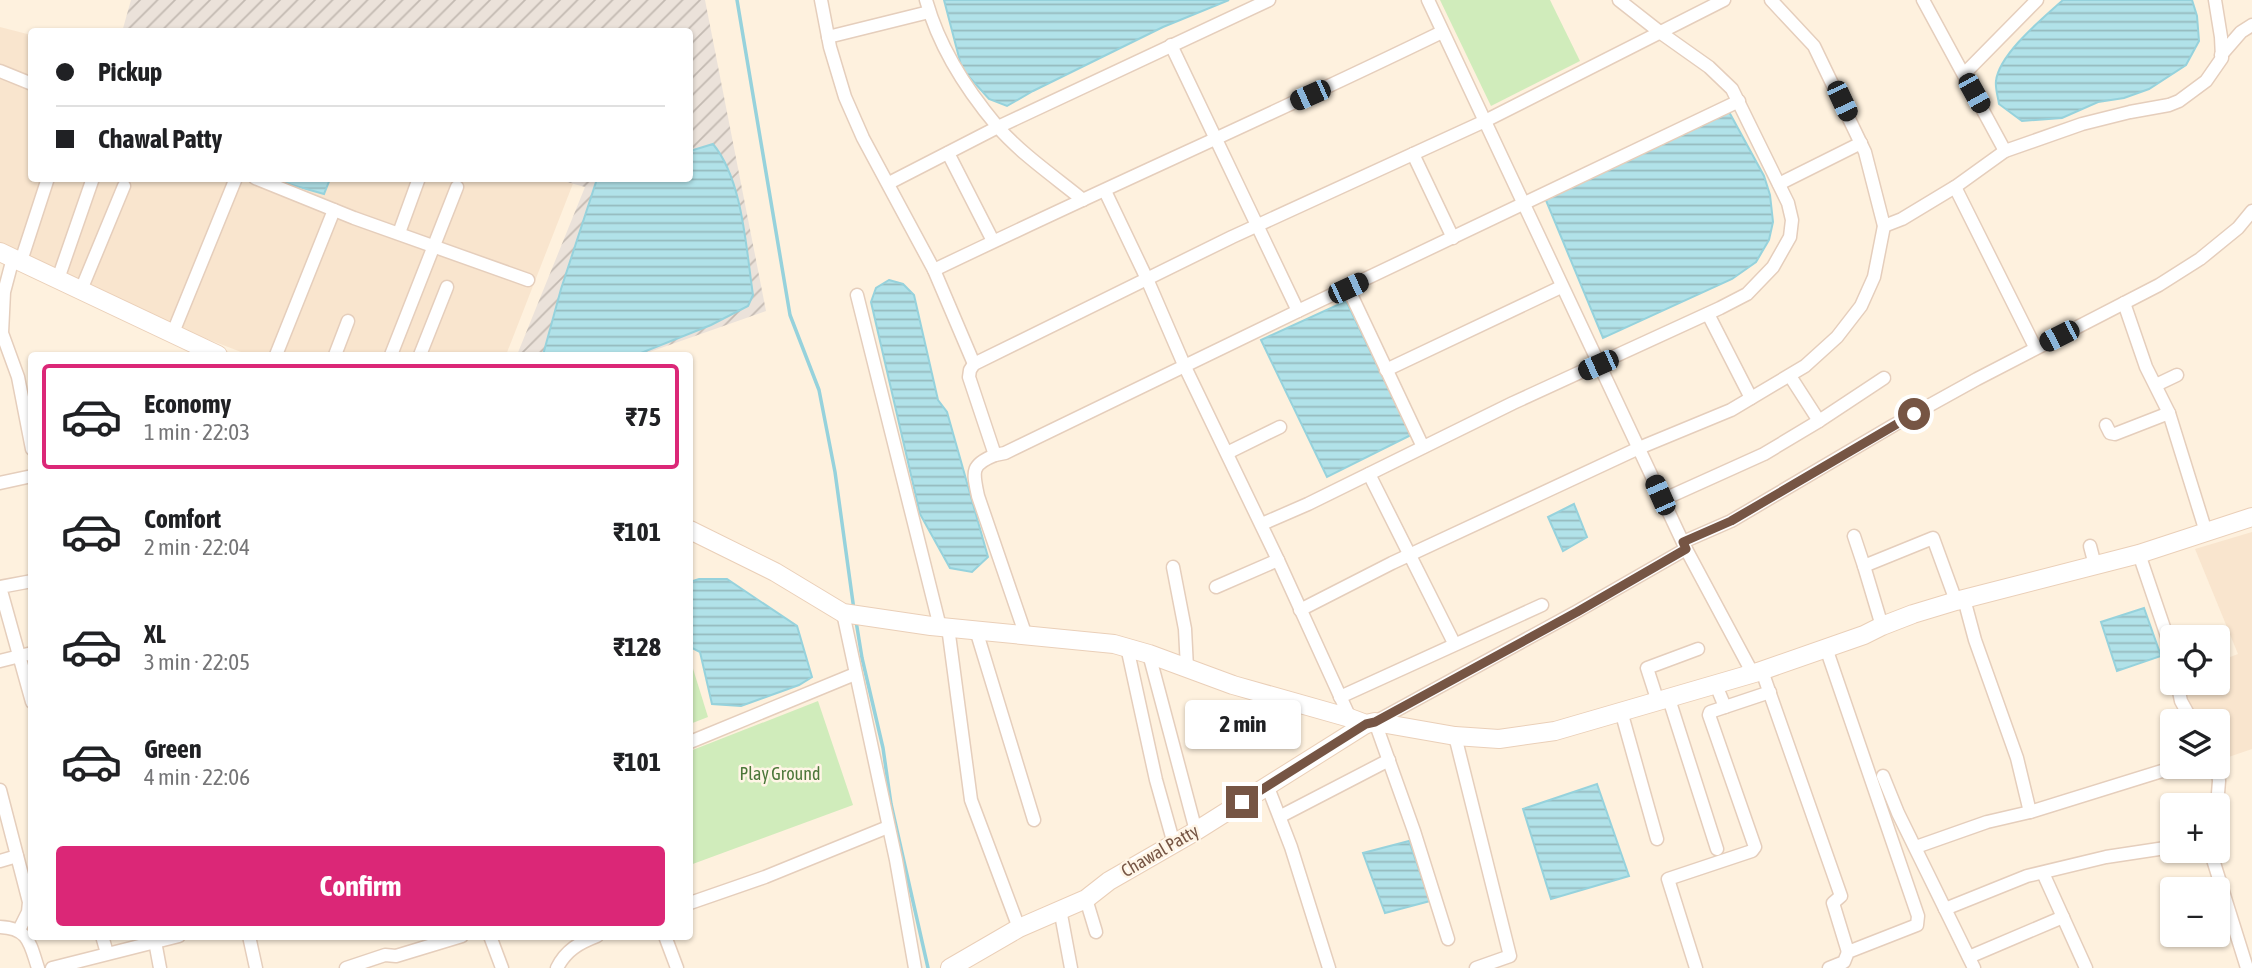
<!DOCTYPE html>
<html lang="en">
<head>
<meta charset="utf-8">
<style>
  body { margin:0; font-family:"Asap Condensed",sans-serif; background:#f2f2f2; color:#202124; height:100vh; display:flex; flex-direction:column; font-size:26px; white-space:nowrap }
  * { box-sizing:border-box; margin:0 }
  p { font-size:23px; color:#757577 }
  .icon { flex:none; width:38px; height:38px; fill:none; stroke:currentColor; stroke-width:2; stroke-linecap:round; stroke-linejoin:round }
  .map { position:relative; flex:1; overflow:hidden }
  .drawer { position:absolute; left:28px; top:352px; width:665px; height:588px; display:flex; flex-direction:column; background:#fff; border-radius:7px; box-shadow:0 2px 5px #0004 }
  .drawer>* { flex:none }
  .top-card { position:absolute; left:28px; top:28px; width:665px; height:154px; border-radius:7px; box-shadow:0 2px 5px #0004; display:grid; align-content:center; height:154px; padding:0 28px; background:#fff }
  .buttons { position:absolute; left:2160px; top:625px; display:grid; gap:14px }
  .buttons a { display:grid; place-items:center; width:70px; height:70px; border-radius:7px; background:#fff; box-shadow:0 2px 5px #0004; font-size:35px }
  .end { position:absolute; width:32px; height:32px; margin:-16px; border:9px solid #765544; background:#fff; box-shadow:0 0 0 4px #fff }
  .from { border-radius:50% }
  .bubble { position:absolute; height:49px; border-radius:7px; background:#fff; box-shadow:0 2px 5px #0004; font-size:23px; font-weight:700; line-height:49px; text-align:center }
  .car { position:absolute; width:21px; height:42px; margin:-21px -10px; border-radius:9px; box-shadow:0 0 5px 2px #0007; background:linear-gradient(#222 24%,#8ab4d8 0 40%,#222 0 76%,#8ab4d8 0 86%,#222 0) }
  .top-card b { display:flex; align-items:center; gap:24px; height:66px; font-size:26px }
  .top-card b+b { border-top:2px solid #e0e0e0 }
  .top-card i { width:18px; height:18px; background:#202124 }
  ul { padding:12px 0 0; list-style:none }
  li { display:flex; align-items:center; gap:21px; height:105px; margin:0 14px 10px; padding:0 14px; border:4px solid transparent; border-radius:7px }
  li div { flex:1 }
  li b { display:block; font-size:26px }
  li em { font-style:normal; font-weight:700 }
  li.on { border-color:#db2777 }
  li>.icon { width:63px; height:63px; stroke-width:1.5 }
  .primary-button { display:flex; gap:14px; margin-top:auto; padding:14px 28px }
  .primary-button a { flex:1; height:80px; border-radius:7px; background:#db2777; color:#fff; font-size:28px; font-weight:700; line-height:80px; text-align:center }
  .map>svg:first-child { display:block }
</style>
</head>
<body>
<div class="map">
<svg width="2252" height="968" viewBox="0 0 2252 968">
  <defs>
    <pattern id="industrial-furrows" width="10" height="10" patternUnits="userSpaceOnUse" patternTransform="scale(1.75)"><rect width="10" height="10" fill="#ebe2da"/><path d="M-1 1l2-2M0 10L10 0M9 11l2-2" fill="none" stroke="#c3bab2"/></pattern>
    <pattern id="water-rules" width="6" height="5" patternUnits="userSpaceOnUse" patternTransform="scale(1.75)"><rect width="6" height="5" fill="#b1e2e9"/><path d="M0 2.5h6" fill="none" stroke="#95babe"/></pattern>
  </defs>
  <rect width="100%" height="100%" fill="#fef1de"/>
  <g fill="#f9e5ce">
    <polygon points="0,27 31,35 32,178 565,178 574,181 506,355 249,355 181,329 141,308 0,247"/>
    <polygon points="2252,532 2252,749 2217,761 2217,721 2196,721 2183,683 2217,682 2217,662 2238,654 2195,549"/>
  </g>
  <polygon fill="url(#industrial-furrows)" points="131,0 705,0 766,311 641,355 517,355 585,187 556,179 690,178 690,32 122,32"/>
  <g fill="#d0ecbb">
    <polygon points="1440,0 1550,0 1580,61 1491,106"/>
    <polygon points="690,659 708,717 690,724"/>
    <polygon points="818,701 853,805 690,865 690,751"/>
  </g>
  <g fill="url(#water-rules)" stroke="#96d2dc" stroke-width="2">
    <polygon points="944,0 1229,0 1163,27 1033,91 1007,106 989,99 962,69"/>
    <path d="M 2063,0 L 2192,0 L 2197,16 L 2199,41 L 2186,65 L 2149,89 L 2124,98 L 2098,102 L 2062,118 L 2022,121 L 1999,104 C 1998,97 1995,88 1996,81 C 1999,54 2043,18 2063,0 Z"/>
    <polygon points="1728,110 1764,176 1770,195 1773,222 1769,240 1756,262 1732,279 1603,338 1545,198"/>
    <path d="M 713,144 C 743,180 746,249 753,295 L 748,306 L 711,325 L 636,355 L 543,355 L 561,289 L 597,179 L 690,178 L 690,151 Z"/>
    <polygon points="271,179 330,179 324,194"/>
    <polygon points="889,280 903,284 914,295 938,400 947,412 988,557 972,572 950,568 920,514 871,302 876,288"/>
    <polygon points="1346,301 1411,435 1327,477 1261,340"/>
    <polygon points="1574,504 1587,537 1563,551 1548,517"/>
    <polygon points="699,579 727,579 797,626 812,677 799,685 741,706 712,704 700,652 690,647 690,582"/>
    <polygon points="2144,608 2161,656 2117,671 2101,622"/>
    <polygon points="1597,784 1629,876 1551,899 1523,809"/>
    <polygon points="1409,841 1430,901 1385,913 1363,853"/>
  </g>
  <g fill="none" stroke-linecap="round" stroke-linejoin="round">
    <g stroke="#96d2dc" stroke-width="3.5">
      <polyline points="737,0 790,315 819,390 835,472 854,610"/>
      <polyline points="856,621 862,658 883,748 891,804 928,968"/>
    </g>
    <defs>
      <g id="street">
        <polyline points="821,0 830,47 845,97 863,138 934,270 974,364"/>
        <path d="M 926,0 C 939,47 965,88 997,126 C 1020,153 1055,177 1083,200"/>
        <polyline points="1428,0 1686,549 1753,674"/>
        <polyline points="1724,0 1485,121 1232,237 974,364 970,370 969,377 995,455 1005,453 1298,311 1739,101"/>
        <polyline points="1923,0 2005,151"/>
        <polyline points="828,37 929,12"/>
        <polyline points="1171,45 1298,311"/>
        <polyline points="2221,55 2241,32 2252,25"/>
        <polyline points="0,71 32,84"/>
        <polyline points="1964,74 2037,0"/>
        <polyline points="948,153 993,241"/>
        <polyline points="1413,154 1453,238"/>
        <polyline points="255,178 354,218 528,280"/>
        <polyline points="889,183 998,127 1269,0"/>
        <polyline points="1779,184 1861,143"/>
        <polyline points="1955,187 2035,347"/>
        <polyline points="1105,191 1147,279 1185,367 1278,560 1350,718"/>
        <polyline points="1884,226 1902,219 1955,187 2005,151 2082,124 2130,112 2169,105 2179,101 2206,81 2222,58 2221,37 2215,0"/>
        <polyline points="399,233 419,178"/>
        <polyline points="13,258 4,292 2,333 18,377 32,449"/>
        <polyline points="21,261 48,178"/>
        <path d="M 934,270 C 1102,189 1274,114 1442,32"/>
        <polyline points="58,279 93,178"/>
        <polyline points="1348,288 1423,447"/>
        <polyline points="81,290 124,186"/>
        <polyline points="857,295 940,627"/>
        <polyline points="2124,303 2146,367 2169,413 2206,532"/>
        <polyline points="1708,314 1751,398"/>
        <polyline points="172,335 236,178"/>
        <polyline points="276,355 334,210"/>
        <polyline points="335,355 348,321"/>
        <polyline points="391,355 457,187"/>
        <polyline points="420,355 447,287"/>
        <polyline points="1386,370 1561,287"/>
        <polyline points="1790,376 1819,421 1884,378"/>
        <polyline points="2156,385 2177,375"/>
        <polyline points="2106,425 2110,433 2115,434 2169,413"/>
        <polyline points="1227,453 1280,427"/>
        <path d="M 995,455 C 970,465 973,472 978,496 L 1026,636"/>
        <polyline points="1369,474 1454,643"/>
        <polyline points="0,483 32,476"/>
        <polyline points="1662,500 1764,454 1819,421"/>
        <polyline points="1262,524 1308,504 1513,403 1720,308 1747,294 1773,267 1790,237 1792,220 1788,203 1732,89 1709,67 1661,33 1619,0"/>
        <polyline points="1854,536 1864,566 1933,538 1956,601"/>
        <polyline points="1683,542 1731,521 1894,425 1977,379 2159,285 2200,259 2238,228 2252,211"/>
        <polyline points="2090,546 2095,565"/>
        <polyline points="2139,554 2172,651"/>
        <polyline points="1864,566 1882,626"/>
        <polyline points="1173,567 1185,629 1187,668"/>
        <polyline points="32,581 0,587 32,702"/>
        <polyline points="1216,587 1278,560"/>
        <polyline points="1964,599 1975,640 2017,758 2030,812"/>
        <polyline points="1300,610 1392,563 1639,448 1731,410 1805,366 1837,337 1861,306 1874,277 1884,226 1865,152 1814,46 1771,0"/>
        <polyline points="843,613 896,860 915,968"/>
        <polyline points="948,627 971,800 1019,928"/>
        <polyline points="976,630 1034,820"/>
        <polyline points="1127,647 1156,780 1174,844"/>
        <polyline points="1826,648 1918,916 1917,925 1848,952 1844,962 1829,968"/>
        <polyline points="1149,654 1196,831"/>
        <polyline points="0,661 32,653"/>
        <polyline points="1762,671 1841,896 1833,903 1848,952"/>
        <polyline points="2177,682 2181,701 2192,721"/>
        <polyline points="1340,697 1542,605"/>
        <polyline points="1669,699 1717,849"/>
        <polyline points="1658,702 1647,668 1698,649"/>
        <polyline points="1725,707 1770,692"/>
        <polyline points="1621,711 1657,839"/>
        <polyline points="1455,736 1510,956 1476,968"/>
        <polyline points="690,742 855,674"/>
        <polyline points="2217,759 2219,781 2217,806"/>
        <polyline points="1883,776 1898,813 1974,968"/>
        <polyline points="1267,785 1291,847 1329,968"/>
        <polyline points="0,790 29,902 28,912 19,930"/>
        <polyline points="1281,816 1389,760"/>
        <polyline points="1916,847 1987,822 2030,812 2178,766"/>
        <polyline points="2210,850 2247,968"/>
        <polyline points="0,861 17,856"/>
        <polyline points="2043,873 2086,968"/>
        <polyline points="1086,899 1096,932"/>
        <polyline points="690,903 765,877 888,827"/>
        <polyline points="1060,909 1071,968"/>
        <polyline points="1945,909 2027,876 2106,857 2172,847"/>
        <path d="M 0,927 C 29,928 30,944 38,968"/>
        <polyline points="102,936 107,953"/>
        <polyline points="154,936 160,968"/>
        <polyline points="249,936 256,968"/>
        <polyline points="490,936 502,968"/>
        <polyline points="665,936 677,968"/>
        <polyline points="1448,939 1414,831 1375,722 1576,612 1686,549"/>
        <polyline points="1969,957 2063,917"/>
        <polyline points="52,968 179,936"/>
        <polyline points="346,968 385,955 396,956 462,936"/>
        <path d="M 557,968 C 566,950 579,943 597,936"/>
        <polyline points="1696,968 1668,879 1752,851 1755,847 1709,715 1710,712 1725,707 1716,685"/>
      </g>
      <g id="secondary">
        <polyline points="0,252 218,355"/>
        <polyline points="690,530 775,572 843,613 931,626 1114,644 1149,654 1233,685 1350,718 1366,724 1375,722 1455,736 1499,739 1555,731 1758,672 1864,635 1882,626 1913,614 1956,601 2139,554 2252,517"/>
        <polyline points="950,968 1019,928 1086,899 1109,881 1196,831 1366,724"/>
      </g>
    </defs>
    <use href="#street" stroke="#e5cebc" stroke-width="15"/>
    <use href="#secondary" stroke="#eacfb8" stroke-width="20"/>
    <use href="#street" stroke="#fff" stroke-width="12"/>
    <use href="#secondary" stroke="#fff" stroke-width="18"/>
  </g>
  <g fill="none" stroke-linecap="round" stroke-linejoin="round">
    <polyline stroke="#765544" stroke-width="9" points="1242,802 1366,724 1375,722 1577,612 1686,549 1683,542 1731,521 1914,414"/>
  </g>
  <g text-anchor="middle" stroke-width="5" stroke-linejoin="round" paint-order="stroke">
    <g font-size="18" fill="#4c7739" stroke="#fff5e6">
      <text x="780" y="780">Play Ground</text>
    </g>
    <g font-size="18" fill="#765544" stroke="#fff5e6">
      <text transform="translate(1160 851) rotate(-30)" y="6">Chawal Patty</text>
    </g>
  </g>
</svg>
<div class="buttons">
<a><svg class="icon" aria-label="locate" viewBox="0 0 24 24"><circle cx="12" cy="12" r="6"/><path d="M12 2v4M12 18v4M2 12h4M18 12h4"/></svg></a>
<a><svg class="icon" aria-label="layers" viewBox="0 0 24 24"><path d="M12 4l9 5-9 5-9-5zM3 14l9 5 9-5"/></svg></a>
<a>+</a>
<a>−</a>
</div>
<i class="end from" style="left:1914px;top:414px"></i>
<i class="end" style="left:1242px;top:802px"></i>
<div class="bubble" style="left:1185px;top:700px;width:116px">2 min</div>
<i class="car" style="left:1974px;top:93px;rotate:151deg"></i>
<i class="car" style="left:1310px;top:95px;rotate:246deg"></i>
<i class="car" style="left:1842px;top:101px;rotate:155deg"></i>
<i class="car" style="left:1348px;top:288px;rotate:65deg"></i>
<i class="car" style="left:2059px;top:336px;rotate:243deg"></i>
<i class="car" style="left:1598px;top:365px;rotate:246deg"></i>
<i class="car" style="left:1660px;top:495px;rotate:336deg"></i>
<div class="top-card">
<b><i class="from"></i>Pickup</b>
<b><i></i>Chawal Patty</b>
</div>
<section class="drawer">
<ul>
<li class="on"><svg class="icon" aria-label="car" viewBox="0 0 24 24"><path d="M5 17H2v-5l4-1 3-4h7l3 4 3 1v5h-3M9 17h6M6 11h13"/><circle cx="7" cy="17" r="2"/><circle cx="17" cy="17" r="2"/></svg><div><b>Economy</b><p>1 min · 22:03</p></div><em>₹75</em></li>
<li><svg class="icon" aria-label="car" viewBox="0 0 24 24"><path d="M5 17H2v-5l4-1 3-4h7l3 4 3 1v5h-3M9 17h6M6 11h13"/><circle cx="7" cy="17" r="2"/><circle cx="17" cy="17" r="2"/></svg><div><b>Comfort</b><p>2 min · 22:04</p></div><em>₹101</em></li>
<li><svg class="icon" aria-label="car" viewBox="0 0 24 24"><path d="M5 17H2v-5l4-1 3-4h7l3 4 3 1v5h-3M9 17h6M6 11h13"/><circle cx="7" cy="17" r="2"/><circle cx="17" cy="17" r="2"/></svg><div><b>XL</b><p>3 min · 22:05</p></div><em>₹128</em></li>
<li><svg class="icon" aria-label="car" viewBox="0 0 24 24"><path d="M5 17H2v-5l4-1 3-4h7l3 4 3 1v5h-3M9 17h6M6 11h13"/><circle cx="7" cy="17" r="2"/><circle cx="17" cy="17" r="2"/></svg><div><b>Green</b><p>4 min · 22:06</p></div><em>₹101</em></li>
</ul>
<div class="primary-button"><a>Confirm</a></div>
</section>
</div>
</body>
</html>
